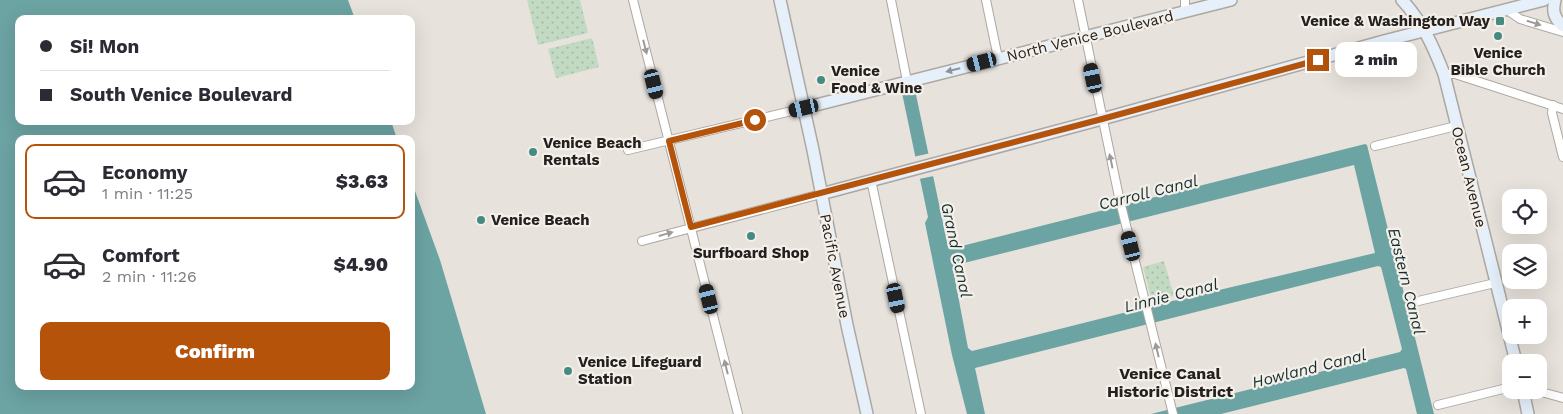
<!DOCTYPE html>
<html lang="en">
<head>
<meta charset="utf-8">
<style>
  body { margin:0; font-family:"Work Sans",sans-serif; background:#f7f7f7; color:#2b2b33; height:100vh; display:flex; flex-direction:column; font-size:19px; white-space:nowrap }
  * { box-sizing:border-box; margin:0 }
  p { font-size:16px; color:#7c7c81 }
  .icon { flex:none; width:28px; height:28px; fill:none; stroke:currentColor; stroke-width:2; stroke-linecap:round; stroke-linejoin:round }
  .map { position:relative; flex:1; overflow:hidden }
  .side { position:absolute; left:15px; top:135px; width:400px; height:255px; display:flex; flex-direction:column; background:#fff; border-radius:10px; box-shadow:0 5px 20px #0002 }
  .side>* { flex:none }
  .banner { position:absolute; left:15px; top:15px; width:400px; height:110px; border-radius:10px; box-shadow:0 5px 20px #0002; display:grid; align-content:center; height:110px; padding:0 25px; background:#fff }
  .fabs { position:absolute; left:1502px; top:189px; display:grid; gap:10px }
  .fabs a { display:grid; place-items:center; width:45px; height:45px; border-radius:10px; background:#fff; box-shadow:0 5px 20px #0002; font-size:25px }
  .end { position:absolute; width:22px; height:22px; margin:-11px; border:6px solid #b45309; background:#fff; box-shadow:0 0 0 2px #fff }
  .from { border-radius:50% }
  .bubble { position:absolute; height:35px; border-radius:10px; background:#fff; box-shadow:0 5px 20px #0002; font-size:16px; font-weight:800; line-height:35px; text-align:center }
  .car { position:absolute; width:15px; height:30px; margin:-15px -8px; border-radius:6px; box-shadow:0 0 4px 1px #0007; background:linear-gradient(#222 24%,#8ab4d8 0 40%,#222 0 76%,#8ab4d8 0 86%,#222 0) }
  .banner b { display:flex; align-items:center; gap:18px; height:48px; font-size:19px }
  .banner b+b { border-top:1px solid #e1e1e2 }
  .banner i { width:12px; height:12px; background:#2b2b33 }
  ul { padding:9px 0 0; list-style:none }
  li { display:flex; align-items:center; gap:15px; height:75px; margin:0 10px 8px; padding:0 15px; border:2px solid transparent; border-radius:10px }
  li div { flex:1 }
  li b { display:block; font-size:19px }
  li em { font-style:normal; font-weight:800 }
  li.active { border-color:#b45309 }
  li>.icon { width:45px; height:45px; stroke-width:1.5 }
  .cta { display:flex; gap:10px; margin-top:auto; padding:10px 25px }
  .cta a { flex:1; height:58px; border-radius:10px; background:#b45309; color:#fff; font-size:20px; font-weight:800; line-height:58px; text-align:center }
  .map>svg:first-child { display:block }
</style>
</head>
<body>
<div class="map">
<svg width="1563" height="414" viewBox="0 0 1563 414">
  <defs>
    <pattern id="park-dots" width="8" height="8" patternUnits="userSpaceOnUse" patternTransform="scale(1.25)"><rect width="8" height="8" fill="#c2d9c2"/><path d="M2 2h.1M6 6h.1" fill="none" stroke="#a6baa6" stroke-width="1.8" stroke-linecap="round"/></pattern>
  </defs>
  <rect width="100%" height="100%" fill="#e8e2dc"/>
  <g fill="url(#park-dots)">
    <polygon points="527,0 580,0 588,33 538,45"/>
    <polygon points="592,38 599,67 556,78 548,49"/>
    <polygon points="1164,261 1174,296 1154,301 1152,301 1143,267"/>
  </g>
  <g fill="#6ca3a3" fill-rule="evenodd">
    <polygon points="0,0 348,0 355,19 19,19 19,121 391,121 397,139 19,139 19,386 411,386 411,180 440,260 486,414 0,414"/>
    <path d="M 915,90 L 948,247 L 950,249 L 1365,144 L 1367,145 L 1434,414 L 1417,414 L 1406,369 L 1404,368 L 1221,414 L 1151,414 L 1400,352 L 1402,349 L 1381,267 L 1378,266 L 975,368 L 985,414 L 967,414 L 952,355 L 925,223 L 928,217 L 902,93 ZM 1354,165 L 1375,253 L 1143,308 L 972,351 L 968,348 L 953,269 L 956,265 Z"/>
  </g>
  <polygon fill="#e8e2dc" points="931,153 941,204 934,176 919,179 925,206 923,206 913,157"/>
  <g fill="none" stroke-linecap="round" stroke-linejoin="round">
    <defs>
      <g id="street">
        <polyline points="633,0 738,414"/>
        <polyline points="891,0 907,81"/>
        <polyline points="986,0 998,58"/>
        <polyline points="1078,0 1119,197 1173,414"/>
        <polyline points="1507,10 1520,19 1563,32"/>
        <polyline points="1185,12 1185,0"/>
        <polyline points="1444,74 1455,74 1563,109"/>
        <polyline points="1553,105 1552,113 1563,157"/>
        <polyline points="1375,146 1456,126"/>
        <polyline points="628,150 804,108"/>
        <polyline points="871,180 921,414"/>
        <polyline points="642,241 821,194"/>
        <polyline points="1414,302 1495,283"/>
        <polyline points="1534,390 1563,398"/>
        <polyline points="1438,405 1511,387"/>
      </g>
      <g id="secondary">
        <polyline points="780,0 813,150 847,325 867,414"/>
        <path d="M 1402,0 C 1422,21 1434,48 1444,74 L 1516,362"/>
        <path d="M 1555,0 C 1552,11 1554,18 1563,26"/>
        <polyline points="804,108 1231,0"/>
        <polyline points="821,194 1102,119 1384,41 1544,0"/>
        <polyline points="1523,390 1528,414"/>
      </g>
    </defs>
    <use href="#street" stroke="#ada7a1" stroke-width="10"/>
    <use href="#secondary" stroke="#ada7a1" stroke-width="14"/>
    <use href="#street" stroke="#fff" stroke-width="8"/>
    <use href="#secondary" stroke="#e6f0fb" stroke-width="11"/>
  </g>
  <defs><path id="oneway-solid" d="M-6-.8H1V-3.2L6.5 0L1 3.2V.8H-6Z" transform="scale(1.25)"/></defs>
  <g fill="#9c9b9a">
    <use href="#oneway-solid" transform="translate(1534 23) rotate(17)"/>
    <use href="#oneway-solid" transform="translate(645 47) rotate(76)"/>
    <use href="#oneway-solid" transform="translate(1111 161) rotate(-102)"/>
    <use href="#oneway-solid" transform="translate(666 234) rotate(-16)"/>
    <use href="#oneway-solid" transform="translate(1157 350) rotate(-103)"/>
    <use href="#oneway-solid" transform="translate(726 367) rotate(-104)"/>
  </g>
  <use fill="#8e9398" href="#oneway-solid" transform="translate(953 70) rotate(166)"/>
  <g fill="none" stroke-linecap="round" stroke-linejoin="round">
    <polyline stroke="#b45309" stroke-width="6" points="755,120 669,141 691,227 1102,119 1318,60"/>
  </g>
  <g fill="#458b83" stroke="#f5efe9" stroke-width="2">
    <rect x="1495" y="16" width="10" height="10" rx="2.5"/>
    <circle cx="1498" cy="36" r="5"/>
    <circle cx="821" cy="80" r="5"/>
    <circle cx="533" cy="152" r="5"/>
    <circle cx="481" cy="220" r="5"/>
    <circle cx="751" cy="236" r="5"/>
    <circle cx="568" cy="371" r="5"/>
  </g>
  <g text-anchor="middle" stroke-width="4.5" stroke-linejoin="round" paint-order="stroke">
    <g font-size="15" font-weight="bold" fill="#23211f" stroke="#f5efe9" text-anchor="start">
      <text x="1490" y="26" text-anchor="end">Venice &amp; Washington Way</text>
      <text x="1498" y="58" text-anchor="middle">Venice<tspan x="1498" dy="17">Bible Church</tspan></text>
      <text x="831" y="76">Venice<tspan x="831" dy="17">Food &amp; Wine</tspan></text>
      <text x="543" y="148">Venice Beach<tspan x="543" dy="17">Rentals</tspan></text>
      <text x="491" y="225">Venice Beach</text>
      <text x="751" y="258" text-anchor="middle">Surfboard Shop</text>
      <text x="578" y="367">Venice Lifeguard<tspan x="578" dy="17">Station</tspan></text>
    </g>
    <g font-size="15" fill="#23211f" stroke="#f5efe9">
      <text transform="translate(1090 36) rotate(-14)" y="5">North Venice Boulevard</text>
      <text transform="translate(1469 177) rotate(76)" y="5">Ocean Avenue</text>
      <text transform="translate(835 266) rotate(79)" y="5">Pacific Avenue</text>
    </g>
    <g font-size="16" font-style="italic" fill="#133030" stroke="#f5efe9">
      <text transform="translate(1148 192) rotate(-14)" y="6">Carroll Canal</text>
      <text transform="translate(957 250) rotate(78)" y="6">Grand Canal</text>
      <text transform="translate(1407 281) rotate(76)" y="6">Eastern Canal</text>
      <text transform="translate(1171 295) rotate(-14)" y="6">Linnie Canal</text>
      <text transform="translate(1309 368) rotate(-14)" y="6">Howland Canal</text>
    </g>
    <g font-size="16" font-weight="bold" fill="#23211f" stroke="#f5efe9">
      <text x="1170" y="379">Venice Canal<tspan x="1170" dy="18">Historic District</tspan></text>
    </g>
  </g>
</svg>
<div class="fabs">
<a><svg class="icon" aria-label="locate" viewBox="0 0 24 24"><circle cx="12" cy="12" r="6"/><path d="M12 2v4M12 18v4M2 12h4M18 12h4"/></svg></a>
<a><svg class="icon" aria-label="layers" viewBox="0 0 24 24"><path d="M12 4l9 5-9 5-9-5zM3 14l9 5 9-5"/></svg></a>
<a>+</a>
<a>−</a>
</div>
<i class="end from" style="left:755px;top:120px"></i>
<i class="end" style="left:1318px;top:60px"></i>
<div class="bubble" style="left:1335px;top:42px;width:82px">2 min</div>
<i class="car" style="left:982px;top:62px;rotate:256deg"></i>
<i class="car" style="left:1093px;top:78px;rotate:348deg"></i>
<i class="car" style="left:654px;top:84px;rotate:166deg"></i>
<i class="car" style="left:804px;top:108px;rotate:257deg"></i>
<i class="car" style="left:1131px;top:246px;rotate:346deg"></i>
<i class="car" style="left:896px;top:298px;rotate:168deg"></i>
<i class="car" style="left:709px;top:299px;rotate:346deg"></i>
<div class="banner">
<b><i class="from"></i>Si! Mon</b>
<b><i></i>South Venice Boulevard</b>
</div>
<section class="side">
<ul>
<li class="active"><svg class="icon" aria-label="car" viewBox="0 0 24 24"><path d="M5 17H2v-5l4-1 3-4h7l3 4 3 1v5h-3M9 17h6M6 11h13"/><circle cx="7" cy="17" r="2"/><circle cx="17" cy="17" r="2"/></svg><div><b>Economy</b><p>1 min · 11:25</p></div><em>$3.63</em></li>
<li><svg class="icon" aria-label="car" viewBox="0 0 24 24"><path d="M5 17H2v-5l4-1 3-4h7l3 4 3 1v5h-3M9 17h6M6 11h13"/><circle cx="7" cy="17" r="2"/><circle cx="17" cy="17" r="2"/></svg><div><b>Comfort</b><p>2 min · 11:26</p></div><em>$4.90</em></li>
</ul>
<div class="cta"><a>Confirm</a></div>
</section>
</div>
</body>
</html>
